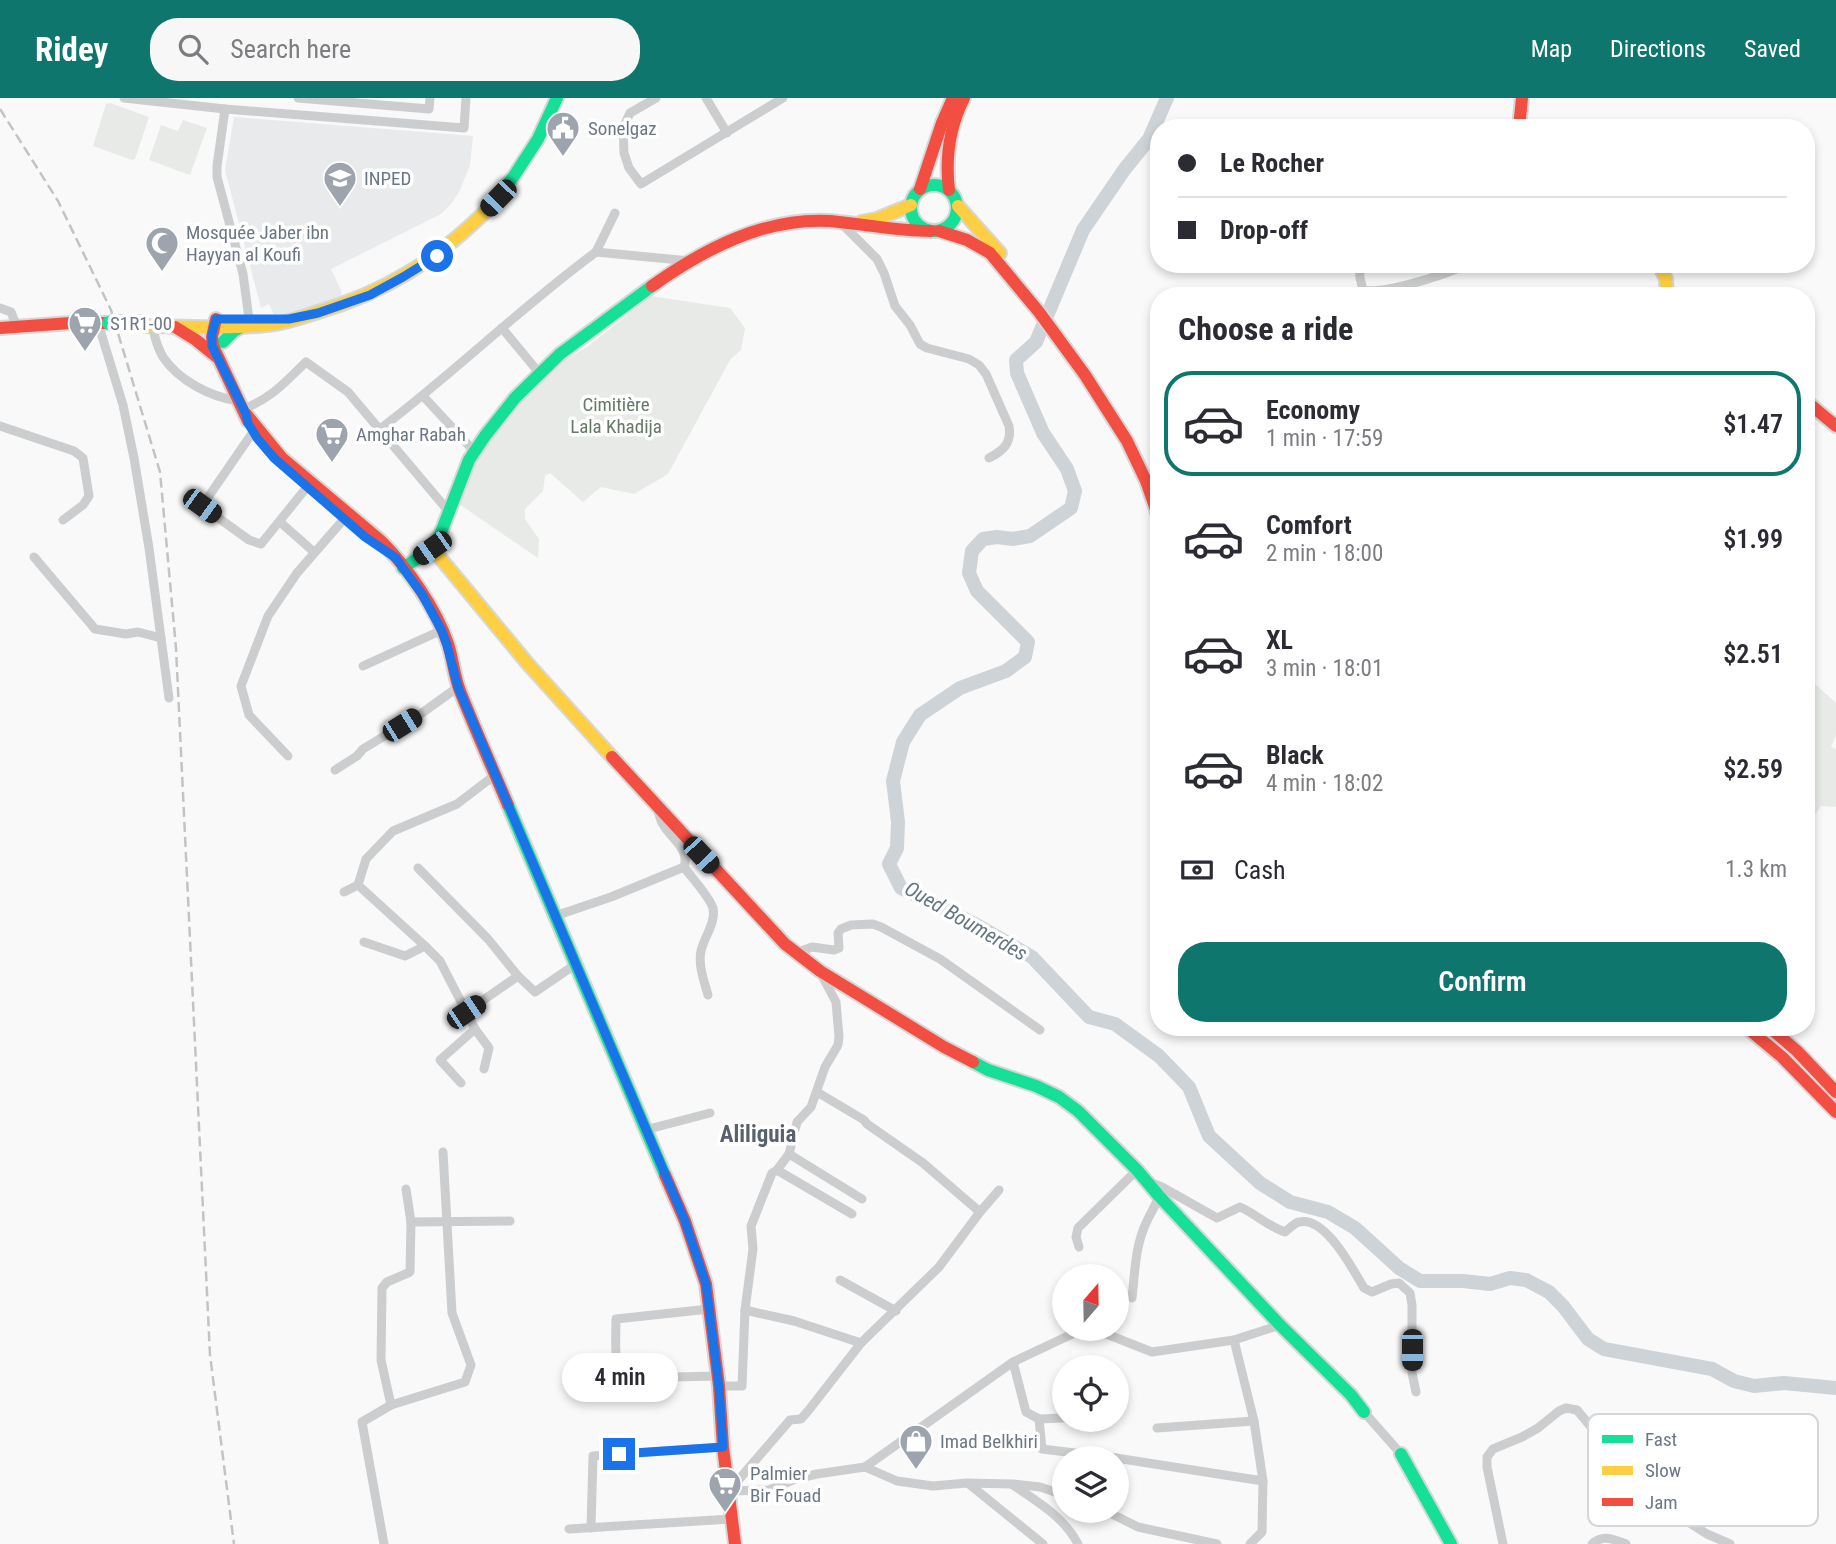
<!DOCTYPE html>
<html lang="en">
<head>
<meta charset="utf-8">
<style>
  body { margin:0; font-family:"Roboto Condensed",sans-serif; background:#f7f7f7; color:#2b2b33; height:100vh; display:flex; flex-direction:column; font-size:26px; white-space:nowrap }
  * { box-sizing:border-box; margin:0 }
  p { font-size:23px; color:#7c7c81 }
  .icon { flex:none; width:38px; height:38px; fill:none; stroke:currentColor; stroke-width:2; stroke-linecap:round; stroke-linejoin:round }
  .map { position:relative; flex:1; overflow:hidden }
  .panel { position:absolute; left:1150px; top:189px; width:665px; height:749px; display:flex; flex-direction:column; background:#fff; border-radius:28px; box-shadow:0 4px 10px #0003 }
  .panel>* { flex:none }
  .guide { position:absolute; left:1150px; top:21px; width:665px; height:154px; border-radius:28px; box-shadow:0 4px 10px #0003; display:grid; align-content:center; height:154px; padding:0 28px; background:#fff }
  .needle { width:46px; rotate:20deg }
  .fabs { position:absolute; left:1052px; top:1166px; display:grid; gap:14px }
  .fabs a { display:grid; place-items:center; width:77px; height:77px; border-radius:50%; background:#fff; box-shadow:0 4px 10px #0003; font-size:35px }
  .end { position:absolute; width:32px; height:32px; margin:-16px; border:9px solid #1a73e8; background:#fff; box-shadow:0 0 0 4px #fff }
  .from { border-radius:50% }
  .bubble { position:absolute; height:49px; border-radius:24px; background:#fff; box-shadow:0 4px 10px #0003; font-size:23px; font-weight:600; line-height:49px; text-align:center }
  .car { position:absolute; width:21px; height:42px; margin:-21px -10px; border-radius:9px; box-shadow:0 0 5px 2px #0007; background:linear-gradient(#222 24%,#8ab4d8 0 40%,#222 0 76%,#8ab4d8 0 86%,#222 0) }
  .guide b { display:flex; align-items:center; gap:24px; height:66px; font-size:26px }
  .guide b+b { border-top:2px solid #e1e1e2 }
  .guide i { width:18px; height:18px; background:#2b2b33 }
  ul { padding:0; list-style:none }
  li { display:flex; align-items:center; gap:21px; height:105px; margin:0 14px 10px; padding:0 14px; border:4px solid transparent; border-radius:28px }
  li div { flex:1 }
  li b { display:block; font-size:26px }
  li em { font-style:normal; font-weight:600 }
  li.on { border-color:#0f766e }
  li>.icon { width:63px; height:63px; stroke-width:1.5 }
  h2 { padding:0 28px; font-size:32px; line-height:84px }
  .pay { display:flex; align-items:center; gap:18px; height:77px; padding:0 28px; font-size:26px }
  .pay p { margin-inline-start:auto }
  .primary-button { display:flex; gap:14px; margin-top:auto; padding:14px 28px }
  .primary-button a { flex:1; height:80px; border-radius:28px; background:#0f766e; color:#fff; font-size:28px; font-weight:600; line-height:80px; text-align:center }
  header { display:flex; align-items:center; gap:42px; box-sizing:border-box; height:98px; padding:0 35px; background:#0f766e; color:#fff }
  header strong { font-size:33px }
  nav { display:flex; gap:38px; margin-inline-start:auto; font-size:24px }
  .search { width:490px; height:63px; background:#f7f7f7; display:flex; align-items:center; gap:18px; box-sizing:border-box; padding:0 24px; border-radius:28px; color:#7c7c81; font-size:26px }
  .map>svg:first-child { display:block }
</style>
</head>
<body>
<header>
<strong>Ridey</strong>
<div class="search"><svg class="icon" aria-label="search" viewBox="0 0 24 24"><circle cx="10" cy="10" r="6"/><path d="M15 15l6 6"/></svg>Search here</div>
<nav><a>Map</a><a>Directions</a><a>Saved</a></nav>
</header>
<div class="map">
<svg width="1836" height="1446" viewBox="0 0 1836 1446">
  <rect width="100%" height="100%" fill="#f9f9f9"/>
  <polygon fill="#e9eaeb" points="234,19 473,38 470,67 460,92 452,105 441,116 331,171 341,192 342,200 292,214 274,217 269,206 261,210 225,72"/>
  <g fill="#e7eae6">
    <polygon points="110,5 149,19 135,61 132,62 93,48 106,6"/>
    <polygon points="183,22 207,30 190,77 149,62 161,27 178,33"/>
    <polygon points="651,198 730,210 745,230 741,252 730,262 668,376 634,396 601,389 583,404 550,375 545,378 543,393 525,411 525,421 539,441 538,460 456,404 483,345 551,270 588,248"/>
    <polygon points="1806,578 1836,605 1836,637 1831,649 1836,651 1836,709 1821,708 1806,730"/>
  </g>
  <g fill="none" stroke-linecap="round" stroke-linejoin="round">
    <polyline stroke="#ced3d7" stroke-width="14" points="1167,0 1149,41 1124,72 1083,132 1036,244 1016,262 1017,275 1043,335 1067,371 1075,393 1071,410 1030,438 1013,441 997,439 983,441 972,453 969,475 977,493 1028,544 1025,559 1006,573 960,590 920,617 903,644 893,683 898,724 897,750 889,766 901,790 975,826 1032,859 1089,919 1115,926 1159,958 1189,989 1209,1038 1260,1085 1290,1104 1328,1114 1355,1130 1399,1170 1420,1183 1463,1183 1490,1186 1510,1180 1526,1182 1549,1194 1563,1208 1588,1241 1604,1251 1712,1271 1734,1283 1754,1288 1784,1285 1836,1290"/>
    <defs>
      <g id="fast">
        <circle cx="934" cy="110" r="23"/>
        <polyline points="488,111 514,78 538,41 557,0"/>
        <polyline points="223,244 234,233 243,228"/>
        <polyline points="403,470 427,454 440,437 469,362 485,338 515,300 560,256 652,188"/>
        <polyline points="508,707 665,1077"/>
        <polyline points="973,964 988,972 1036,988 1059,999 1078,1013 1137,1072 1159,1098 1280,1227 1351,1297 1364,1314"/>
        <polyline points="1401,1356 1451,1446"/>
      </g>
      <g id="slow">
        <polyline points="958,108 1000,155"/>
        <polyline points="861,124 877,121 911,107"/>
        <polyline points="1659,166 1666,181 1667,198"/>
        <path d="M 140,224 L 145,228 C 188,228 231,232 274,226 C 288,224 302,219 315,215 C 384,195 437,162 488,111"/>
        <polyline points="432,450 528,566 612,659"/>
      </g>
      <g id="jam">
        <polyline points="1519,30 1522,0"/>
        <polyline points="920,91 942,25 953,0"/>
        <path d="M 949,92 C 945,59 949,30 964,0"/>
        <polyline points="939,133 967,142 990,155 1039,214 1085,277 1127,343 1146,383 1158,417"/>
        <path d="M 652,188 C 704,151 765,119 830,123 C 864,126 897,133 931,133"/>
        <polyline points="216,221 212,239 213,248 248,323"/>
        <polyline points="175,229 196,242 217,259"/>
        <polyline points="0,230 71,225 109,225"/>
        <polyline points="1806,303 1836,328"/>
        <path d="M 246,316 L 282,360 L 381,443 C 407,469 436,510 448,546 C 453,561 454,578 460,593 C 475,631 492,669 508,707"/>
        <polyline points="612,659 785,846 820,873 944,949 973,964"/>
        <polyline points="1746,929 1782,959 1836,1014"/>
        <polyline points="1769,929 1797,953 1836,994"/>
        <polyline points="665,1077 685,1123 706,1186 719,1288 723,1349 735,1446"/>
      </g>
    </defs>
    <use href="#fast" stroke="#d6d7d7" stroke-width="16"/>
    <use href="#slow" stroke="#d6d7d7" stroke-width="16"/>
    <use href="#jam" stroke="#d6d7d7" stroke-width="16"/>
    <g stroke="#cccdce" stroke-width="9">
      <polyline points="124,0 225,11 464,30 466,0"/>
      <polyline points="298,0 429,11 430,0"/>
      <polyline points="656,0 630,15 623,30 624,55 629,70 641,86 783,0"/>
      <polyline points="706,0 727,35"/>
      <polyline points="225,11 217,68 217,79 243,176 249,221"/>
      <path d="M 840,124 L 877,161 L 884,175 L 895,208 L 910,227 L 920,246 L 927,250 L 969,261 L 979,267 L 986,276 L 1009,328 C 1012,345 1003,353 989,360"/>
      <polyline points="596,154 615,115"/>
      <path d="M 1359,166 L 1360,180 L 1363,192 C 1383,197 1448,176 1467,166"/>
      <polyline points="0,210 11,214 17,229"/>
      <polyline points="98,225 123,307 134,360 149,450 169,600"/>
      <path d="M 152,228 C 155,239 157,250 163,259 C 179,283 211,299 238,303"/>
      <polyline points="502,230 540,276"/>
      <polyline points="423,298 474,353"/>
      <path d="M 243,311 C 272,300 284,285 306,264 L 348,294 L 450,415"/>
      <polyline points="0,328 74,353 83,360 89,398 83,407 63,422"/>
      <path d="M 380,331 C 454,275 521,209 596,154 L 690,163"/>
      <polyline points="253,334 202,408 249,442 261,446 307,389"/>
      <polyline points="280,424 314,454"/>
      <polyline points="34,459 95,531 126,536 138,534 161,540"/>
      <polyline points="363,568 442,532"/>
      <polyline points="288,658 249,617 241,588 268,518 297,475 344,421"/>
      <polyline points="335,672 357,658 363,651 422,615 458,589"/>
      <path d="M 684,769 C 692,780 709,798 713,810 C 716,825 704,839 701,853 C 698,867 704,883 708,897"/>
      <polyline points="418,770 488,841 518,878 535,894 576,866"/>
      <polyline points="358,787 366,761 393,733 457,706 495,677"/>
      <polyline points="344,794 358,787 425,848"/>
      <path d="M 555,818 L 611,799 L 684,769 C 690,752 673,742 664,728 C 660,723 659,717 658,711"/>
      <polyline points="364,844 405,858 425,848 440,863 475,931 489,950 484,971"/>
      <polyline points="796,855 812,849 834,852 839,850 838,835 841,831 851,827 873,826 881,829 940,861 1040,932"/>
      <polyline points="466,914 518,878"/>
      <polyline points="461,985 440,962 475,931"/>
      <polyline points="817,994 864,1022 867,1026 923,1065 980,1114"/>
      <polyline points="645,1032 710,1015"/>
      <polyline points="789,1056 862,1101"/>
      <polyline points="777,1072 852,1116"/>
      <path d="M 1149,1084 L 1162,1089 L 1217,1120 L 1240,1109 C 1256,1116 1269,1129 1285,1134 C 1289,1131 1294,1125 1299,1124 C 1325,1117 1353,1172 1364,1190 L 1372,1194 L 1391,1186 L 1399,1185 L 1410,1195 L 1412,1207 L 1412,1275 L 1416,1294"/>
      <polyline points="411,1124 510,1123"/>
      <polyline points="1079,1149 1076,1139 1078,1130 1137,1072"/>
      <polyline points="840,1182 896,1213"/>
      <path d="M 1132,1200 C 1135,1174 1135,1147 1147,1123 C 1151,1114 1156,1107 1159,1098"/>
      <path d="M 709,1211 L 616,1221 C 616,1241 613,1267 624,1285 L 673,1279 L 718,1278"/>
      <polyline points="745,1212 794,1223 861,1245"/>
      <polyline points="1091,1230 1152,1254 1234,1242"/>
      <polyline points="1013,1264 1026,1314 1039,1321 1042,1351 1116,1360"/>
      <polyline points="719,1288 742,1288 745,1212 753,1151 751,1128 772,1075 777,1072 789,1056 797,1024 811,1009 825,969 838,947 839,939 836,904 820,874"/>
      <polyline points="391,1307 381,1262 382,1190 387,1184 410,1174 411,1124 406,1091"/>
      <polyline points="1364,1314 1401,1356"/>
      <polyline points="1039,1321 1064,1320"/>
      <polyline points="1157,1330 1254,1323"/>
      <polyline points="1116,1360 1263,1383"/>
      <polyline points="865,1369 1013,1264 1085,1230"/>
      <polyline points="969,1386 1043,1446"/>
      <path d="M 1013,1387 C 1038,1404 1064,1419 1078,1446"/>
      <polyline points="729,1393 790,1322 801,1321 808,1313 861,1245 939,1169 980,1114 999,1092"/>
      <polyline points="729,1393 769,1392 795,1381 817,1376 865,1369 897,1383 933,1388 967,1385 1013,1386 1040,1389 1064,1397"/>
      <polyline points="1104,1412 1138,1429 1217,1446"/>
      <polyline points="591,1430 593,1358 723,1349"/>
      <polyline points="569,1431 731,1421"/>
      <polyline points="384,1446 362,1324 391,1307 465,1284 471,1267 452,1215 443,1054"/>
      <polyline points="1250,1446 1262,1434 1263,1383 1254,1323 1234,1242 1280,1227"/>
      <polyline points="1503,1446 1487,1369 1487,1359 1493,1351 1522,1339 1538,1330 1559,1313 1566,1310 1577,1312 1641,1389 1658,1405 1707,1436 1730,1446"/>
      <path d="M 1592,1446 C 1603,1436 1613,1441 1626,1446"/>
    </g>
    <use href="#fast" stroke="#16e098" stroke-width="12"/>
    <use href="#slow" stroke="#ffcf43" stroke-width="12"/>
    <use href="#jam" stroke="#f24e42" stroke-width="12"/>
    <polyline stroke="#c3c3c5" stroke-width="2.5" stroke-dasharray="10 5" stroke-linecap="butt" points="0,11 58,103 111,212 160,374 176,550 210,1257 234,1446"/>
    <defs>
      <polyline id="fast-bridge" points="109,225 125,225"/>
    </defs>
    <use href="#fast-bridge" stroke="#d5d6d7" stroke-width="18" stroke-linecap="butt"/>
    <use href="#fast-bridge" stroke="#16e098" stroke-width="14"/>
  </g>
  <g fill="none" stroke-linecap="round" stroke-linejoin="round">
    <polyline stroke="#1a73e8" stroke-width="9" points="437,158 403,179 370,197 318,215 289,221 216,221 212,236 212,248 246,316 248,325 257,340 274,360 365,439 396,460 403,470 422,496 442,533 447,547 458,589 685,1123 706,1186 719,1289 723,1349 619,1356"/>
  </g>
  <defs>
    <symbol id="civic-pin" viewBox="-11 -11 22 30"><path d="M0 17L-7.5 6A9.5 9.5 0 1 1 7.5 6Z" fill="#9da4ae" stroke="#fff"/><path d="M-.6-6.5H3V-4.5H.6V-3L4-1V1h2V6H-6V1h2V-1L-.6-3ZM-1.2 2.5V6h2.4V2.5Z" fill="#fff"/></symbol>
    <symbol id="university-pin" viewBox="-11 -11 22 30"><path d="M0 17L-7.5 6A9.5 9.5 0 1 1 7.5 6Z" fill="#9da4ae" stroke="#fff"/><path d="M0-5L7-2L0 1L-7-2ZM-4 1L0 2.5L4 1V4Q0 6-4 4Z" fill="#fff"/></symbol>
    <symbol id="mosque-pin" viewBox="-11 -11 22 30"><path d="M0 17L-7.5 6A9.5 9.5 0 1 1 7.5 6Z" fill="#9da4ae" stroke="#fff"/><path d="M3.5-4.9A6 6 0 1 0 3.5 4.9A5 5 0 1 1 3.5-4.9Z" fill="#fff"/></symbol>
    <symbol id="supermarket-pin" viewBox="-11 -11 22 30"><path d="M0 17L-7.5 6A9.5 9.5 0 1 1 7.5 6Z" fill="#9da4ae" stroke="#fff"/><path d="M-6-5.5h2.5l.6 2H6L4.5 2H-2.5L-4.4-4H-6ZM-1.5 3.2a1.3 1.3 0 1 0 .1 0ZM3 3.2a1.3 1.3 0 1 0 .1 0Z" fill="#fff"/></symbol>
    <symbol id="shop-pin" viewBox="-11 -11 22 30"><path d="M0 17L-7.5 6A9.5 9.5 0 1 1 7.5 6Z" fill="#9da4ae" stroke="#fff"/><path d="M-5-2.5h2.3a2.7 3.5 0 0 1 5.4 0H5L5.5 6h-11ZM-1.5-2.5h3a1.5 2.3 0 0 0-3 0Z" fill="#fff"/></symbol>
  </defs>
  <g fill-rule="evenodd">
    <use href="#civic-pin" x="544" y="11" width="38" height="52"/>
    <use href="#university-pin" x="321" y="61" width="38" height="52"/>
    <use href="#mosque-pin" x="143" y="126" width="38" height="52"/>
    <use href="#supermarket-pin" x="66" y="206" width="38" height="52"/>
    <use href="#supermarket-pin" x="313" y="317" width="38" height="52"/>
    <use href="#shop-pin" x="897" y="1324" width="38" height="52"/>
    <use href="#supermarket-pin" x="706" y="1367" width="38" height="52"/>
  </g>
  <g text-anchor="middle" stroke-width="7" stroke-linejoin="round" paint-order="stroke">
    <g font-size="19" fill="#6c7786" stroke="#fff" text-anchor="start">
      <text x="588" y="37">Sonelgaz</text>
      <text x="364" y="87">INPED</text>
      <text x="186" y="141">Mosquée Jaber ibn<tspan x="186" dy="22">Hayyan al Koufi</tspan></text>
      <text x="110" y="232">S1R1-00</text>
      <text x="356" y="343">Amghar Rabah</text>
      <text x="940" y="1350">Imad Belkhiri</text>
      <text x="750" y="1382">Palmier<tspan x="750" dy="22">Bir Fouad</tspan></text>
    </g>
    <g font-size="19" fill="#667866" stroke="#fff">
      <text x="616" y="313">Cimitière<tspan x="616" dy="22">Lala Khadija</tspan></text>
    </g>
    <g font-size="21" font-style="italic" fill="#677780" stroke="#fff">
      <text transform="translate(966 823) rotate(30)" y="7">Oued Boumerdes</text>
    </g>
    <g font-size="23" font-weight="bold" fill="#59616c" stroke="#fff">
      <text x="758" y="1044">Aliliguia</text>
    </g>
  </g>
  <rect x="1588" y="1316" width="230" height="112" rx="10" fill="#fff" stroke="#d3d6db" stroke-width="2"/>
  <rect x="1602" y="1337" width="31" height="8" fill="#16e098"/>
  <rect x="1602" y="1368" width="31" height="9" fill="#ffcf43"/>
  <rect x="1602" y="1400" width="31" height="8" fill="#f24e42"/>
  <g font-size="19" fill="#6c7786">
    <text x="1645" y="1348">Fast</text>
    <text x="1645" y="1379">Slow</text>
    <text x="1645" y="1411">Jam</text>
  </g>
</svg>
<div class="fabs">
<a><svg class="needle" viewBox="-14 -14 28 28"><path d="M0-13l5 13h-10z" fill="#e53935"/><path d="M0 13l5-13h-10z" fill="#7c7c81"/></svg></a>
<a><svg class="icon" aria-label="locate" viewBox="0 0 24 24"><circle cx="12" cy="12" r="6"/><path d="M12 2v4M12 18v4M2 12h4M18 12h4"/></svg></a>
<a><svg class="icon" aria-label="layers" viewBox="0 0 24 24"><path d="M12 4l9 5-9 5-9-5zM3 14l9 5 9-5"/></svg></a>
</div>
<i class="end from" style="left:437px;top:158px"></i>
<i class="end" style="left:619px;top:1356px"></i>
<div class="bubble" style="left:562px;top:1255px;width:116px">4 min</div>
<i class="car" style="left:498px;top:100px;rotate:224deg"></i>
<i class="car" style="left:202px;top:408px;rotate:126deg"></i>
<i class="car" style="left:432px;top:450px;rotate:235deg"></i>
<i class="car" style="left:402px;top:627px;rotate:58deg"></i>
<i class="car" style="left:701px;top:757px;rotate:137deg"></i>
<i class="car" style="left:466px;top:914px;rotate:56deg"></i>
<i class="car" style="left:1412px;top:1252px;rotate:180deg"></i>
<div class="guide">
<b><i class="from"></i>Le Rocher</b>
<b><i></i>Drop-off</b>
</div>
<section class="panel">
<h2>Choose a ride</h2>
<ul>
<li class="on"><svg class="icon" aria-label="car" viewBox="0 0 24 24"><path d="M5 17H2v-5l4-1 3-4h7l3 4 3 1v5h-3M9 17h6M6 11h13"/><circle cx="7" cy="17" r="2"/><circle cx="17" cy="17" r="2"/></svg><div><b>Economy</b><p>1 min · 17:59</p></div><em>$1.47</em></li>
<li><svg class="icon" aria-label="car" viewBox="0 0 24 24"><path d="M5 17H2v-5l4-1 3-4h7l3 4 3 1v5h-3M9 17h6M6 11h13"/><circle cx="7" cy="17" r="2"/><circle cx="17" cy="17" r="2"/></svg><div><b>Comfort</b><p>2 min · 18:00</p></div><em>$1.99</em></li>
<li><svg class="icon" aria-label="car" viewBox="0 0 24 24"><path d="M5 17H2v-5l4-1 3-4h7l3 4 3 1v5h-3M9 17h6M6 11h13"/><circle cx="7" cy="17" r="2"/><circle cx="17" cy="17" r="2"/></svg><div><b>XL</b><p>3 min · 18:01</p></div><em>$2.51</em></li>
<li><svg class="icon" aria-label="car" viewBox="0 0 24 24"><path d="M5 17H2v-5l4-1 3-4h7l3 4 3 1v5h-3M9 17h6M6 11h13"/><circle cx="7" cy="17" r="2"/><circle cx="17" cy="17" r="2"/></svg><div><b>Black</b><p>4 min · 18:02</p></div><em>$2.59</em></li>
</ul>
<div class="pay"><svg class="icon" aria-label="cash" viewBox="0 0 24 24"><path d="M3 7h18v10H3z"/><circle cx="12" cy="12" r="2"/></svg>Cash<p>1.3 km</p></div>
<div class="primary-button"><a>Confirm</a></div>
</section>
</div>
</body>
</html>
